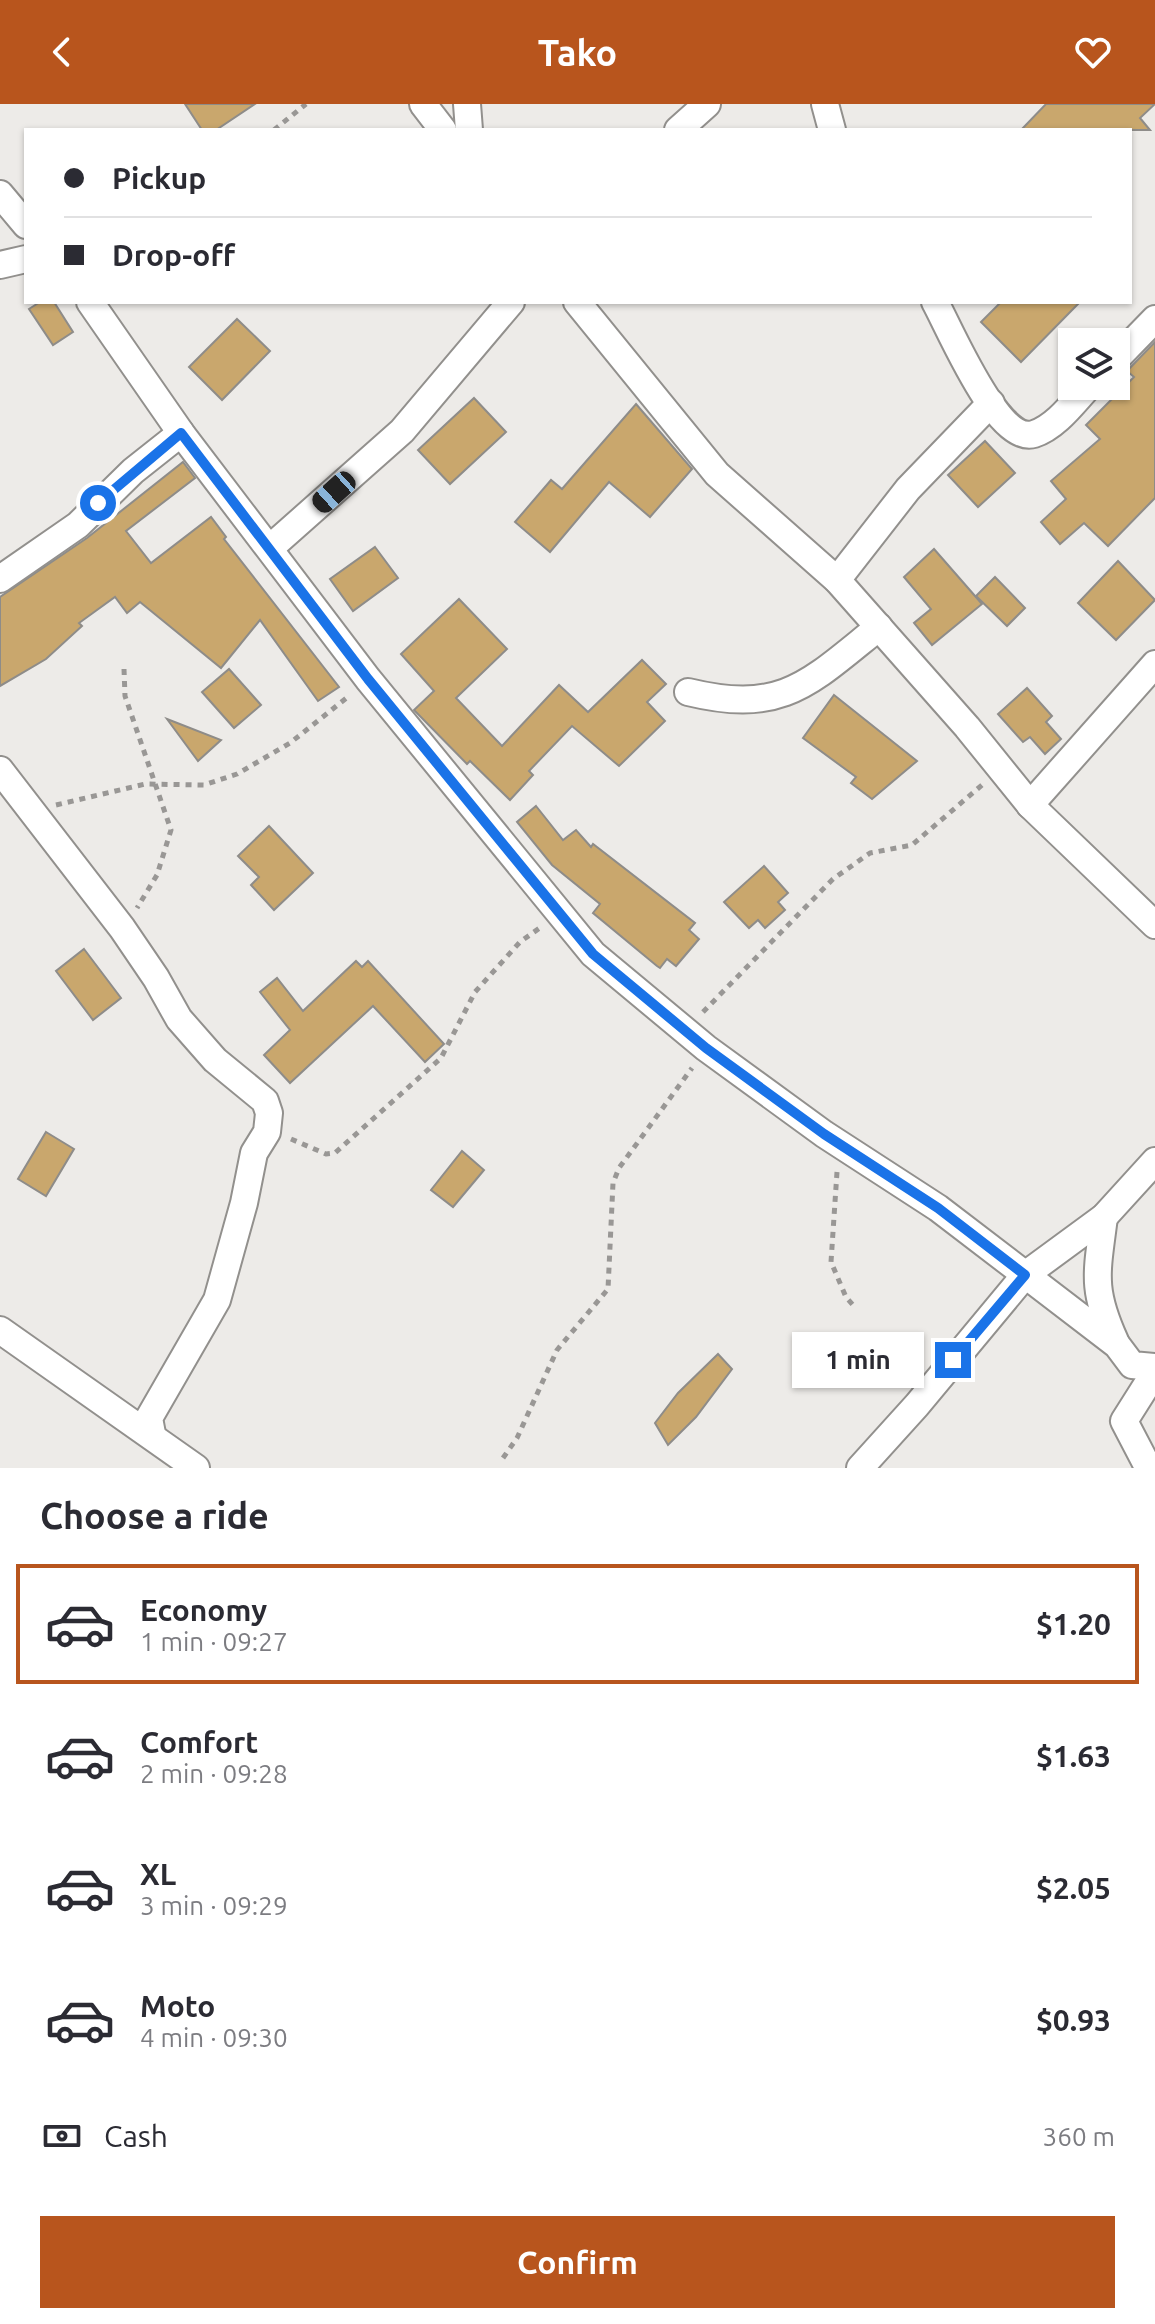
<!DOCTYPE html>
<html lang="en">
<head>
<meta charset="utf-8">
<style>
  body { margin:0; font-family:Ubuntu,sans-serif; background:#f2f2f3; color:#2b2b33; height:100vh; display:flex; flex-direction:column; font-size:30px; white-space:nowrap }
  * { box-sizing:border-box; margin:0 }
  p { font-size:26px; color:#7c7c81 }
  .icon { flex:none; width:44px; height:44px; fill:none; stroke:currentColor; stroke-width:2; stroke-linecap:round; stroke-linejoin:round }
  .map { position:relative; height:1364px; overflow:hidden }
  .panel { display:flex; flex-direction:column; background:#fff; flex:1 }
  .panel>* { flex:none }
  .top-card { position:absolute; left:24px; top:24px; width:1108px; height:176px; border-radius:0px; box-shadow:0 2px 6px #0004; display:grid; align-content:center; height:176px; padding:0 40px; background:#fff }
  .fabs { position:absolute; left:1058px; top:224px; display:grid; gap:16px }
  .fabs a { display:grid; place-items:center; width:72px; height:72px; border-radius:0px; background:#fff; box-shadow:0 2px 6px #0004; font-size:40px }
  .end { position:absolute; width:36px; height:36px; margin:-18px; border:10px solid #1a73e8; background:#fff; box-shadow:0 0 0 4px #fff }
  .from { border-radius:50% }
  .bubble { position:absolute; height:56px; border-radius:0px; background:#fff; box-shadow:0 2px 6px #0004; font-size:26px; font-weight:700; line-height:56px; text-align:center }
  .car { position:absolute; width:24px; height:48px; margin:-24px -12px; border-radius:10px; box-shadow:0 0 6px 2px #0007; background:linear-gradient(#222 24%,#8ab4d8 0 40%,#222 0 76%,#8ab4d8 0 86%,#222 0) }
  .top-card b { display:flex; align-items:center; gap:28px; height:76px; font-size:30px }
  .top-card b+b { border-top:2px solid #e1e1e2 }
  .top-card i { width:20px; height:20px; background:#2b2b33 }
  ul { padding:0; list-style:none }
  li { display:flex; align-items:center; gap:24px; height:120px; margin:0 16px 12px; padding:0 24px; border:4px solid transparent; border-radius:0px }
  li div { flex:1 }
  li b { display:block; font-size:30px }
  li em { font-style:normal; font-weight:700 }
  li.active { border-color:#b8551d }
  li>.icon { width:72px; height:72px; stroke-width:1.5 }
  h2 { padding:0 40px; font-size:36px; line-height:96px }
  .pay { display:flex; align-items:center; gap:20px; height:88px; padding:0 40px; font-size:30px }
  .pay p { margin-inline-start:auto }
  .button { display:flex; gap:16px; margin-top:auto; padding:16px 40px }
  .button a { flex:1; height:92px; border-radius:0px; background:#b8551d; color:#fff; font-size:32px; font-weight:700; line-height:92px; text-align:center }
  header { display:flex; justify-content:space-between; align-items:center; height:104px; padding:0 40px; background:#b8551d; color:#fff; font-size:36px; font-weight:700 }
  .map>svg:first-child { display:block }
</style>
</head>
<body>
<header><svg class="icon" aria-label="back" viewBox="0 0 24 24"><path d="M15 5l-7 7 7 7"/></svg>Tako<svg class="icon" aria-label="heart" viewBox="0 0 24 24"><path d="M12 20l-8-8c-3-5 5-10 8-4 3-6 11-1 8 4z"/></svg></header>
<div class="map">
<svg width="1155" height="1364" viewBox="0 0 1155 1364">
  <rect width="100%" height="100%" fill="#edebe8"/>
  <g fill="#c9a76d" stroke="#8e8c89" stroke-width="2">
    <polygon points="185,0 255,0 216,26 202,26"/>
    <polygon points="1046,0 1155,0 1140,14 1150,26 1021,26"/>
    <polygon points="40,198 54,198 73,228 53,241 29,205"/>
    <polygon points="1001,198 1080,198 1021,258 981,218"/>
    <polygon points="237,215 270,247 222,296 189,263"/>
    <polygon points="1155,238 1155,394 1108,442 1084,419 1060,440 1041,418 1066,395 1051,377 1100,335 1086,321 1134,273 1127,267"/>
    <polygon points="474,294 506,328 450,380 418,346"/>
    <polygon points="636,300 692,365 650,413 609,378 550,448 515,418 551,376 562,385"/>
    <polygon points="985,337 1015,369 978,403 948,371"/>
    <polygon points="183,358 195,374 126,427 151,459 211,413 226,433 224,435 339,583 318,597 260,516 221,564 140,498 127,509 115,493 79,519 82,522 46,555 0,582 0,493 87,434"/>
    <polygon points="375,443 398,474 353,507 330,475"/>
    <polygon points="934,445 982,500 932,541 914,519 931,505 904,473"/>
    <polygon points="1118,457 1155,496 1116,536 1078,499"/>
    <polygon points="995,473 1025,504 1007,522 976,492"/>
    <polygon points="459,495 507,545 456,594 502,642 559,581 588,608 642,556 666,580 647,598 665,617 619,662 572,622 529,667 533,671 510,696 470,657 467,660 414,606 434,587 401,550"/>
    <polygon points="229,565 261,601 234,624 202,588"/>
    <polygon points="1027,584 1052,612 1046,618 1061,635 1045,650 1030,633 1023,638 998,610"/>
    <polygon points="834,591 917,657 872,695 851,679 856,673 803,634"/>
    <polygon points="167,615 221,636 198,657"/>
    <polygon points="536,702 563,736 576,726 591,743 593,740 695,819 689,826 699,835 676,862 667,855 660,864 657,862 593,809 600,800 552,761 517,718"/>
    <polygon points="269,722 313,769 274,806 251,781 259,773 238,752"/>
    <polygon points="764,762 788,789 778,798 785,806 765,824 758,816 749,824 724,798"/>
    <polygon points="84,845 121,894 93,916 56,867"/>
    <polygon points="356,857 362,863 368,857 444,940 425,958 373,902 290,979 264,951 290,926 260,888 277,874 303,907"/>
    <polygon points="46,1028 74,1045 46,1092 18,1075"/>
    <polygon points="462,1047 484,1066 453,1103 431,1086"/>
    <polygon points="718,1250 732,1265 696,1313 668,1341 655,1319 678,1289"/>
  </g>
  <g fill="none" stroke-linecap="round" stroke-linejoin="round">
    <defs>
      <g id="minor">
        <polyline points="423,0 443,26"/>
        <polyline points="467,0 469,26"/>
        <polyline points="825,0 832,26"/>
        <polyline points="678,26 707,0"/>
        <polyline points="0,90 26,121"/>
        <polyline points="0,161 26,155"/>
        <polyline points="90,198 181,329 368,575 593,850 706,944 824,1030 938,1104 1117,1241 1132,1261 1155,1263"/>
        <polyline points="577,198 717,370 837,476 967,623 1030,701 1155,821"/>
        <path d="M 935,198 C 950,225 998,341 1034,330 C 1056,323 1074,298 1089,282"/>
        <polyline points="1116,255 1155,215"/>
        <polyline points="270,444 402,327 511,198"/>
        <polyline points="0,475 78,421 133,367 181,329"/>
        <polyline points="837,476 908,385 991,299"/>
        <path d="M 688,588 C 783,611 809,579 879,523"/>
        <polyline points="0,666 122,824 156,874 179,915 215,956 265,997 269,1009 267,1028 254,1049 244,1099 217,1196 149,1314 152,1330"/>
        <polyline points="1030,701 1155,560"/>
        <path d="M 1104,1113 C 1097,1169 1091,1184 1115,1237"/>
        <polyline points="0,1226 196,1364"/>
        <polyline points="1148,1363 1124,1317 1155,1268"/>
        <polyline points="860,1364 917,1301 1025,1171 1104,1113 1155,1057"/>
      </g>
    </defs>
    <use href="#minor" stroke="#92908d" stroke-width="30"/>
    <g stroke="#999795" stroke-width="5" stroke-dasharray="6 6" stroke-linecap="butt">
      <polyline points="274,26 306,0"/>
      <polyline points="124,565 125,592 171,726 157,771 137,804"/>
      <polyline points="56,701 145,680 204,681 237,670 290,639 349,592"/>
      <polyline points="703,908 833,775 870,749 912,741 982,681"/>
      <polyline points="291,1035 326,1050 335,1049 441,954 475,888 520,838 541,823"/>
      <polyline points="837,1068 831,1158 846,1193 853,1201"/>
      <polyline points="503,1354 517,1334 557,1246 608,1185 613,1079 619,1064 692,964"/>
    </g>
    <use href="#minor" stroke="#fff" stroke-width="26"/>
  </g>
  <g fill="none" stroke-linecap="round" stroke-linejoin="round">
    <polyline stroke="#1a73e8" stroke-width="10" points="98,399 181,329 368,575 593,850 706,944 824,1030 938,1104 1025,1171 953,1256"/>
  </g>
</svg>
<div class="fabs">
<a><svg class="icon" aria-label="layers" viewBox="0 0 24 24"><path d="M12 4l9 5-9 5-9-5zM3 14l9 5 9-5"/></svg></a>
</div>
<i class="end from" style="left:98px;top:399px"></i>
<i class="end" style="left:953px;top:1256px"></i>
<div class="bubble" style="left:792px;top:1228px;width:132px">1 min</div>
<i class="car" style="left:334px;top:388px;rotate:228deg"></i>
<div class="top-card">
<b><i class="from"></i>Pickup</b>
<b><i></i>Drop-off</b>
</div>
</div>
<section class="panel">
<h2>Choose a ride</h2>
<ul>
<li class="active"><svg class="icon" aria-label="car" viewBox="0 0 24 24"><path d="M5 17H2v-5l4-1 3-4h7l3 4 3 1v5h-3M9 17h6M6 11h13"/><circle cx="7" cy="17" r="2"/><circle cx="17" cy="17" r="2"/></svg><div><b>Economy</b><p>1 min · 09:27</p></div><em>$1.20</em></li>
<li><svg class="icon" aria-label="car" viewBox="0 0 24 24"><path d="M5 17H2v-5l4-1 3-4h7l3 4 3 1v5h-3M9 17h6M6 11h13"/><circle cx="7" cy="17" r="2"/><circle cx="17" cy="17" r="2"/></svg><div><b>Comfort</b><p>2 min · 09:28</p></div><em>$1.63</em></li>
<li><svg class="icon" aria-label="car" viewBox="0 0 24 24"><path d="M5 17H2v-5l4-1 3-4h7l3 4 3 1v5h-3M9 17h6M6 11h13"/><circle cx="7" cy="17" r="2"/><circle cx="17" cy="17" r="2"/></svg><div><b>XL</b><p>3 min · 09:29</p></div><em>$2.05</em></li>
<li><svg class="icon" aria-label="car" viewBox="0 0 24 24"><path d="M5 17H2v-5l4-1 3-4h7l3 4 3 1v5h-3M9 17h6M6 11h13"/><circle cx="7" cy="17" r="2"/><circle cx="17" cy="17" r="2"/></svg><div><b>Moto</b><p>4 min · 09:30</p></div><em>$0.93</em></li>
</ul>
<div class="pay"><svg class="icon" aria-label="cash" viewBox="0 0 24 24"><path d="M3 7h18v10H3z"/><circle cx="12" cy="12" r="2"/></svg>Cash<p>360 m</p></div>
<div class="button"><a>Confirm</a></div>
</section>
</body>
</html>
